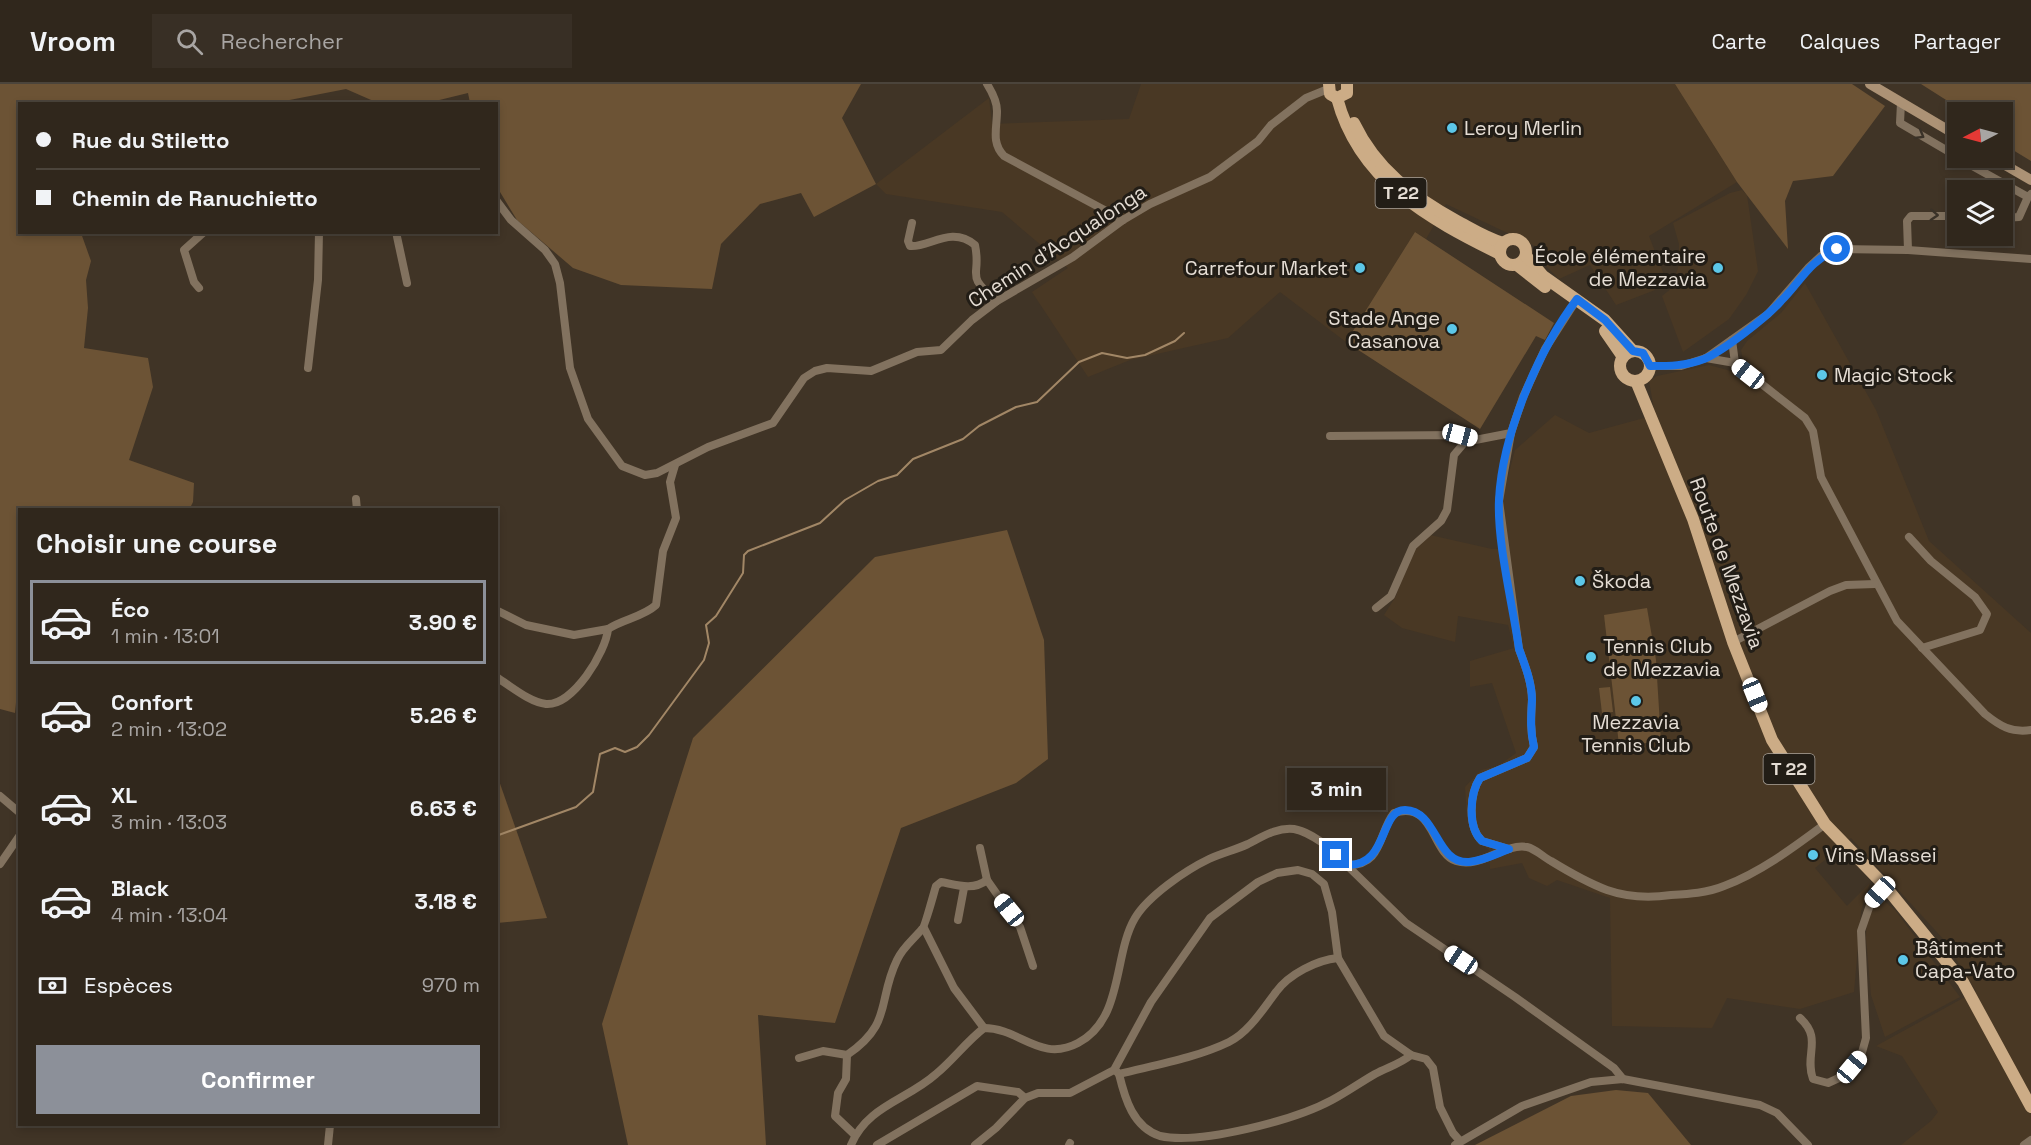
<!DOCTYPE html>
<html lang="fr">
<head>
<meta charset="utf-8">
<style>
  body { margin:0; font-family:"Space Grotesk",sans-serif; background:#382f25; color:#f1f3f6; height:100vh; display:flex; flex-direction:column; font-size:22px; white-space:nowrap }
  * { box-sizing:border-box; margin:0 }
  p { font-size:20px; color:#a8a5a3 }
  .icon { flex:none; width:33px; height:33px; fill:none; stroke:currentColor; stroke-width:2; stroke-linecap:round; stroke-linejoin:round }
  .map { position:relative; flex:1; overflow:hidden }
  .drawer { position:absolute; left:18px; top:424px; width:480px; height:618px; display:flex; flex-direction:column; background:#30271c; border-radius:0px; box-shadow:0 3px 9px #0003,0 0 0 2px #4b443b }
  .drawer>* { flex:none }
  .hud { position:absolute; left:18px; top:18px; width:480px; height:132px; border-radius:0px; box-shadow:0 3px 9px #0003,0 0 0 2px #4b443b; display:grid; align-content:center; height:132px; padding:0 18px; background:#30271c }
  .needle { width:39px; rotate:264deg }
  .controls { position:absolute; left:1947px; top:18px; display:grid; gap:12px }
  .controls a { display:grid; place-items:center; width:66px; height:66px; border-radius:0px; background:#30271c; box-shadow:0 3px 9px #0003,0 0 0 2px #4b443b; font-size:30px }
  .end { position:absolute; width:27px; height:27px; margin:-14px; border:8px solid #1a73e8; background:#fff; box-shadow:0 0 0 3px #fff }
  .from { border-radius:50% }
  .bubble { position:absolute; height:42px; border-radius:0px; background:#30271c; box-shadow:0 3px 9px #0003,0 0 0 2px #4b443b; font-size:20px; font-weight:800; line-height:42px; text-align:center }
  .car { position:absolute; width:18px; height:36px; margin:-18px -9px; border-radius:8px; box-shadow:0 0 4px 2px #0007; background:linear-gradient(#fff 24%,#345 0 40%,#fff 0 76%,#345 0 86%,#fff 0) }
  .hud b { display:flex; align-items:center; gap:21px; height:57px; font-size:22px }
  .hud b+b { border-top:2px solid #4b443b }
  .hud i { width:15px; height:15px; background:#f1f3f6 }
  ul { padding:0; list-style:none }
  li { display:flex; align-items:center; gap:18px; height:84px; margin:0 12px 9px; padding:0 6px; border:3px solid transparent; border-radius:0px }
  li div { flex:1 }
  li b { display:block; font-size:22px }
  li em { font-style:normal; font-weight:800 }
  li.active { border-color:#8c9099 }
  li>.icon { width:54px; height:54px; stroke-width:1.5 }
  h2 { padding:0 18px; font-size:27px; line-height:72px }
  .pay { display:flex; align-items:center; gap:15px; height:66px; padding:0 18px; font-size:22px }
  .pay p { margin-inline-start:auto }
  .button { display:flex; gap:12px; margin-top:auto; padding:12px 18px }
  .button a { flex:1; height:69px; border-radius:0px; background:#8c9099; color:#fff; font-size:24px; font-weight:800; line-height:69px; text-align:center }
  header { display:flex; align-items:center; gap:36px; box-sizing:border-box; height:84px; padding:0 30px; background:#30271c; border-bottom:2px solid #4b443b }
  header strong { font-size:28px }
  nav { display:flex; gap:33px; margin-inline-start:auto; font-size:21px }
  .search { width:420px; height:54px; background:#382f25; display:flex; align-items:center; gap:15px; box-sizing:border-box; padding:0 21px; border-radius:0px; color:#a8a5a3; font-size:22px }
  .map>svg:first-child { display:block }
</style>
</head>
<body>
<header>
<strong>Vroom</strong>
<div class="search"><svg class="icon" aria-label="search" viewBox="0 0 24 24"><circle cx="10" cy="10" r="6"/><path d="M15 15l6 6"/></svg>Rechercher</div>
<nav><a>Carte</a><a>Calques</a><a>Partager</a></nav>
</header>
<div class="map">
<svg width="2031" height="1061" viewBox="0 0 2031 1061">
  <rect width="100%" height="100%" fill="#403426"/>
  <g fill="#493824">
    <polygon points="1141,0 1675,0 1737,98 1649,152 1666,196 1654,201 1655,206 1616,221 1590,181 1559,195 1543,179 1535,162 1446,120 1426,155 1415,148 1346,258 1280,208 1228,254 1130,276 1088,293 1032,208 1068,184 1002,128 886,110 876,100 989,14 992,40 1129,35"/>
    <polygon points="1742,106 1747,111 1758,187 1746,211 1729,235 1683,268 1662,212 1672,204 1679,180 1679,160 1673,139 1730,109"/>
    <polygon points="1805,199 1876,326 1929,457 2031,549 2031,1061 1901,1061 1931,1037 1938,1028 1902,972 1876,962 1976,907 1945,857 1851,754 1815,784 1847,822 1870,799 1861,827 1854,908 1800,925 1727,914 1712,944 1612,942 1610,814 1557,796 1547,802 1529,794 1522,779 1490,785 1489,766 1473,753 1467,734 1465,703 1481,686 1498,682 1516,669 1492,599 1470,603 1470,577 1514,564 1508,541 1458,532 1455,558 1402,544 1384,531 1396,512 1410,470 1430,451 1492,465 1508,465 1502,415 1515,366 1555,331 1589,349 1655,331 1649,297 1657,292 1709,281 1731,287 1743,277 1741,266 1747,257 1781,229"/>
    <polygon points="1884,817 1895,826 1960,913 1885,953 1871,911 1866,853 1867,835 1875,821"/>
  </g>
  <g fill="#6c5335">
    <polygon points="0,0 861,0 842,34 876,100 814,133 801,109 760,120 721,160 712,205 621,201 573,184 517,136 497,103 496,20 470,19 468,9 423,20 378,19 346,5 269,20 20,20 20,148 81,149 91,177 86,196 88,224 84,264 148,274 153,303 129,376 194,399 193,418 189,426 20,426 20,577 15,629 0,625"/>
    <polygon points="1675,0 1852,0 1885,22 1833,92 1793,97 1785,117 1788,165 1737,98"/>
    <polygon points="1921,0 2031,0 2031,77 2003,60 2002,28 1965,28"/>
    <polygon points="1415,148 1554,239 1545,256 1536,252 1480,345 1346,258"/>
    <polygon points="1007,446 1044,556 1048,675 1016,699 901,744 835,939 758,931 766,1061 628,1061 602,940 693,654 875,473"/>
    <polygon points="1647,524 1656,576 1661,658 1619,661 1604,531"/>
    <polygon points="1610,603 1613,628 1602,629 1599,604"/>
    <polygon points="496,691 497,691 547,834 497,839"/>
    <polygon points="1616,1006 1648,1009 1691,1061 1475,1061 1571,1012"/>
  </g>
  <g fill="none" stroke-linecap="round" stroke-linejoin="round">
    <polyline stroke="#a28766" stroke-width="2" points="496,752 576,723 593,708 600,670 615,664 625,668 637,663 649,651 704,576 709,559 706,541 716,532 743,489 744,471 748,467 820,439 845,416 878,397 897,391 913,375 963,355 979,342 1016,323 1037,318 1079,278 1102,269 1127,274 1145,271 1175,257 1184,249"/>
    <g stroke="#82725f" stroke-width="8">
      <path d="M 987,0 C 992,8 997,17 997,27 C 997,44 991,59 1004,72 L 1123,136"/>
      <polyline points="1901,19 1900,39 1958,73"/>
      <polyline points="1958,74 2028,113 2031,110"/>
      <polyline points="496,116 511,136 545,166 555,180 560,199 570,284 588,335 622,382 645,391 657,389 708,363 773,339 804,294 815,287 827,284 871,287 917,268 941,266 972,236 997,217 1073,173 1123,136 1150,120 1210,93 1258,57 1271,41 1306,14 1328,5"/>
      <polyline points="2002,134 2019,133 2028,113"/>
      <path d="M 912,139 L 908,157 L 910,162 C 929,164 951,141 975,161 C 982,194 963,189 997,217"/>
      <polyline points="396,148 407,199"/>
      <polyline points="1908,166 1907,137 1911,132 1958,132"/>
      <polyline points="199,204 194,198 184,166 204,148"/>
      <polyline points="1732,256 1735,279"/>
      <path d="M 1706,274 L 1735,279 L 1805,334 L 1813,347 L 1821,393 L 1897,537 L 1985,630 C 2000,642 2011,649 2031,646"/>
      <polyline points="1650,282 1681,282 1706,274 1768,230 1808,184 1821,172 1837,165 1908,166 2031,175"/>
      <polyline points="308,284 318,196 319,148"/>
      <polyline points="1330,352 1460,351 1472,355"/>
      <polyline points="356,415 357,426"/>
      <polyline points="1909,453 1931,477 1975,513 1987,530 1980,546 1922,564"/>
      <polyline points="1376,524 1391,512 1413,462 1441,437 1447,426 1454,371 1465,358 1511,349"/>
      <polyline points="496,526 526,541 574,551 608,545"/>
      <polyline points="1733,558 1830,507 1846,501 1875,500"/>
      <path d="M 496,593 C 511,602 529,618 546,620 C 573,622 606,568 608,545 C 623,535 643,533 656,521 L 663,467 L 676,434 L 670,398 L 675,381"/>
      <polyline points="0,712 20,729"/>
      <polyline points="980,764 987,796"/>
      <path d="M 1509,765 L 1482,757 C 1467,743 1470,709 1480,694 L 1527,674 L 1534,663 C 1530,646 1531,633 1532,616 C 1532,599 1525,581 1519,565 L 1499,417 L 1511,349 L 1523,313 L 1545,265 L 1577,215"/>
      <polyline points="0,780 20,751"/>
      <path d="M 1347,781 C 1383,782 1378,749 1394,729 C 1435,716 1431,769 1456,777 C 1481,785 1503,759 1527,763 C 1536,765 1543,773 1551,777 C 1569,788 1588,799 1607,806 C 1627,813 1650,814 1671,811 C 1689,810 1707,809 1724,802 C 1761,788 1794,763 1825,740"/>
      <polyline points="958,836 964,804"/>
      <polyline points="924,844 954,904 984,944"/>
      <path d="M 1800,934 C 1823,955 1804,970 1813,995 L 1828,999 L 1841,993 L 1861,972 L 1866,954 L 1861,847 L 1871,818 L 1885,802"/>
      <polyline points="799,974 823,967 847,971"/>
      <path d="M 1116,987 L 1119,990 C 1155,981 1196,974 1229,958 C 1249,948 1263,925 1276,908 C 1289,890 1317,876 1338,874"/>
      <path d="M 1119,990 C 1125,1015 1133,1043 1160,1052 C 1200,1061 1295,1036 1332,1016 C 1347,1008 1361,998 1375,990 C 1388,983 1400,980 1411,971"/>
      <path d="M 855,1051 L 835,1032 L 838,1009 L 846,995 L 847,971 C 893,940 877,917 897,876 C 903,863 913,856 922,845 C 925,843 934,808 936,802 L 941,798 C 957,801 973,807 987,796 L 1020,843 L 1033,882"/>
      <polyline points="328,1061 330,1041"/>
      <path d="M 851,1061 C 867,1022 907,1016 936,990 C 953,976 966,958 984,944 C 1020,944 1040,979 1078,959 C 1124,935 1113,871 1135,834 C 1148,812 1186,786 1209,775 C 1222,769 1235,766 1248,760 C 1262,753 1277,743 1294,745 C 1306,747 1317,755 1326,761 L 1406,839 L 1515,913 L 1614,984 L 1623,995"/>
      <polyline points="877,1061 977,1002 1018,1008 1025,1014"/>
      <polyline points="975,1061 996,1044 1025,1014 1038,1009 1070,1009 1114,986 1151,918 1210,834 1258,798 1277,789 1298,786 1312,790 1324,800 1332,828 1338,874 1384,952 1411,971 1426,975 1433,984 1440,1023 1453,1049 1460,1057"/>
      <polyline points="1069,1061 1070,1059"/>
      <polyline points="1455,1061 1522,1022 1591,998 1623,995 1760,1021 1777,1029 1808,1061"/>
      <polyline points="2024,1061 2031,1056"/>
    </g>
    <g stroke="#ac9275" stroke-width="10">
      <polyline points="1870,0 1958,52"/>
      <polyline points="1993,74 2031,96"/>
    </g>
    <g stroke="#ccac86" stroke-width="12">
      <polyline points="1329,0 1330,10 1337,14 1347,9 1347,0"/>
      <path d="M 1337,14 C 1359,97 1429,135 1500,170"/>
      <path d="M 1354,39 C 1376,85 1413,113 1457,137 C 1472,145 1486,154 1503,159"/>
      <circle cx="1513" cy="168" r="13"/>
      <polyline points="1526,172 1543,192 1605,236 1633,267"/>
      <polyline points="1517,181 1545,203"/>
      <polyline points="1605,247 1623,273"/>
      <circle cx="1635" cy="282" r="15"/>
      <polyline points="1636,297 1693,435 1733,558 1772,656 1825,740 1885,802 1963,898 2031,1023"/>
    </g>
  </g>
  <defs><path id="oneway-chevron" d="M-2-3.5L2.5 0L-2 3.5" fill="none" stroke-width="1.6" stroke-linecap="round" stroke-linejoin="round" transform="scale(1.5)"/></defs>
  <g stroke="#3a3228">
    <use href="#oneway-chevron" transform="translate(1920 51) rotate(30)"/>
    <use href="#oneway-chevron" transform="translate(1934 131) rotate(3)"/>
  </g>
  <g fill="none" stroke-linecap="round" stroke-linejoin="round">
    <path stroke="#1a73e8" stroke-width="8" d="M 1336,771 L 1347,781 C 1389,782 1379,726 1405,726 C 1438,727 1435,780 1469,778 C 1483,777 1496,770 1509,765 L 1482,757 C 1467,743 1470,709 1480,694 L 1527,674 L 1534,663 C 1530,646 1531,633 1532,616 C 1532,599 1525,581 1519,565 C 1513,522 1497,459 1499,416 C 1502,351 1538,267 1577,215 L 1605,236 L 1633,267 L 1643,269 L 1650,282 C 1669,282 1686,282 1704,275 C 1723,267 1767,233 1781,217 C 1802,196 1808,178 1837,165"/>
  </g>
  <g fill="#5cc7e8" stroke="#221d16" stroke-width="2">
    <circle cx="1452" cy="44" r="6"/>
    <circle cx="1360" cy="184" r="6"/>
    <circle cx="1718" cy="184" r="6"/>
    <circle cx="1452" cy="245" r="6"/>
    <circle cx="1822" cy="291" r="6"/>
    <circle cx="1580" cy="497" r="6"/>
    <circle cx="1591" cy="573" r="6"/>
    <circle cx="1636" cy="617" r="6"/>
    <circle cx="1813" cy="771" r="6"/>
    <circle cx="1903" cy="876" r="6"/>
  </g>
  <g text-anchor="middle" stroke-width="6" stroke-linejoin="round" paint-order="stroke">
    <g fill="#221d16" stroke="#aaa39b" stroke-width="1.5">
      <rect x="1375.5" y="94" width="51" height="30" rx="4.5"/>
      <rect x="1763.5" y="670" width="51" height="30" rx="4.5"/>
    </g>
    <g font-size="18" font-weight="bold" fill="#e5ddd4">
      <text x="1401" y="115">T 22</text>
      <text x="1789" y="691">T 22</text>
    </g>
    <g font-size="20" fill="#e5ddd4" stroke="#221d16" text-anchor="start">
      <text x="1464" y="51">Leroy Merlin</text>
      <text x="1706" y="179" text-anchor="end">École élémentaire<tspan x="1706" dy="23">de Mezzavia</tspan></text>
      <text x="1348" y="191" text-anchor="end">Carrefour Market</text>
      <text x="1440" y="241" text-anchor="end">Stade Ange<tspan x="1440" dy="23">Casanova</tspan></text>
      <text x="1834" y="298">Magic Stock</text>
      <text x="1592" y="504">Škoda</text>
      <text x="1603" y="569">Tennis Club<tspan x="1603" dy="23">de Mezzavia</tspan></text>
      <text x="1636" y="645" text-anchor="middle">Mezzavia<tspan x="1636" dy="23">Tennis Club</tspan></text>
      <text x="1825" y="778">Vins Massei</text>
      <text x="1915" y="871">Bâtiment<tspan x="1915" dy="23">Capa-Vato</tspan></text>
    </g>
    <g font-size="20" fill="#e5ddd4" stroke="#221d16">
      <text transform="translate(1057 162) rotate(-33)" y="7">Chemin d'Acqualonga</text>
      <text transform="translate(1727 479) rotate(70)" y="7">Route de Mezzavia</text>
    </g>
  </g>
</svg>
<div class="controls">
<a><svg class="needle" viewBox="-14 -14 28 28"><path d="M0-13l5 13h-10z" fill="#e53935"/><path d="M0 13l5-13h-10z" fill="#a8a5a3"/></svg></a>
<a><svg class="icon" aria-label="layers" viewBox="0 0 24 24"><path d="M12 4l9 5-9 5-9-5zM3 14l9 5 9-5"/></svg></a>
</div>
<i class="end from" style="left:1837px;top:165px"></i>
<i class="end" style="left:1336px;top:771px"></i>
<div class="bubble" style="left:1287px;top:684px;width:99px">3 min</div>
<i class="car" style="left:1748px;top:290px;rotate:308deg"></i>
<i class="car" style="left:1460px;top:351px;rotate:105deg"></i>
<i class="car" style="left:1755px;top:611px;rotate:158deg"></i>
<i class="car" style="left:1880px;top:808px;rotate:223deg"></i>
<i class="car" style="left:1009px;top:826px;rotate:321deg"></i>
<i class="car" style="left:1461px;top:876px;rotate:304deg"></i>
<i class="car" style="left:1852px;top:983px;rotate:40deg"></i>
<div class="hud">
<b><i class="from"></i>Rue du Stiletto</b>
<b><i></i>Chemin de Ranuchietto</b>
</div>
<section class="drawer">
<h2>Choisir une course</h2>
<ul>
<li class="active"><svg class="icon" aria-label="car" viewBox="0 0 24 24"><path d="M5 17H2v-5l4-1 3-4h7l3 4 3 1v5h-3M9 17h6M6 11h13"/><circle cx="7" cy="17" r="2"/><circle cx="17" cy="17" r="2"/></svg><div><b>Éco</b><p>1 min · 13:01</p></div><em>3.90 €</em></li>
<li><svg class="icon" aria-label="car" viewBox="0 0 24 24"><path d="M5 17H2v-5l4-1 3-4h7l3 4 3 1v5h-3M9 17h6M6 11h13"/><circle cx="7" cy="17" r="2"/><circle cx="17" cy="17" r="2"/></svg><div><b>Confort</b><p>2 min · 13:02</p></div><em>5.26 €</em></li>
<li><svg class="icon" aria-label="car" viewBox="0 0 24 24"><path d="M5 17H2v-5l4-1 3-4h7l3 4 3 1v5h-3M9 17h6M6 11h13"/><circle cx="7" cy="17" r="2"/><circle cx="17" cy="17" r="2"/></svg><div><b>XL</b><p>3 min · 13:03</p></div><em>6.63 €</em></li>
<li><svg class="icon" aria-label="car" viewBox="0 0 24 24"><path d="M5 17H2v-5l4-1 3-4h7l3 4 3 1v5h-3M9 17h6M6 11h13"/><circle cx="7" cy="17" r="2"/><circle cx="17" cy="17" r="2"/></svg><div><b>Black</b><p>4 min · 13:04</p></div><em>3.18 €</em></li>
</ul>
<div class="pay"><svg class="icon" aria-label="cash" viewBox="0 0 24 24"><path d="M3 7h18v10H3z"/><circle cx="12" cy="12" r="2"/></svg>Espèces<p>970 m</p></div>
<div class="button"><a>Confirmer</a></div>
</section>
</div>
</body>
</html>
